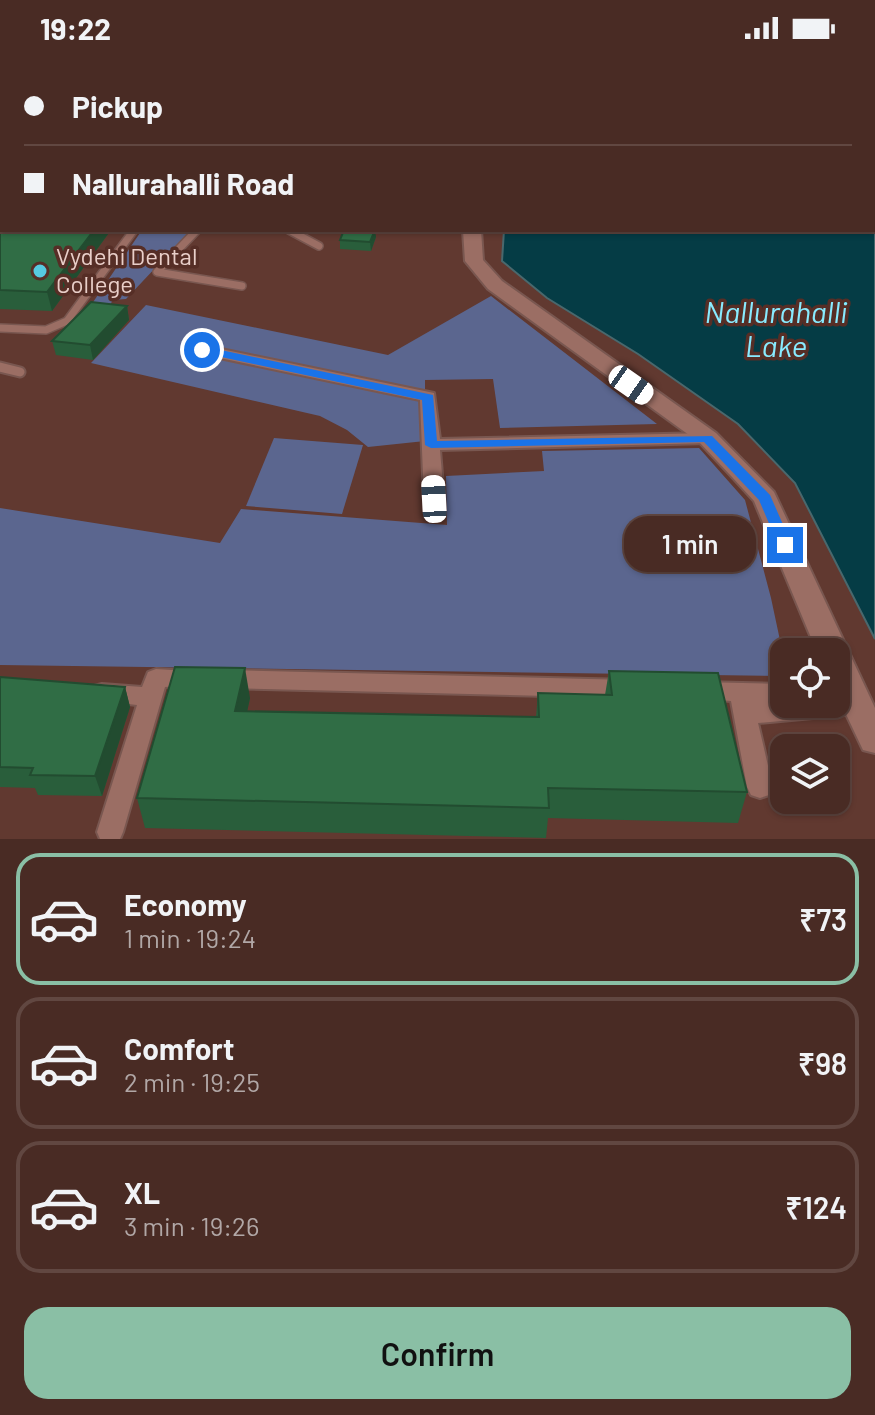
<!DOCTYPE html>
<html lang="en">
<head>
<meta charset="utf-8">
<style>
  body { margin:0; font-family:Barlow,sans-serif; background:#50332c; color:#f1f3f6; height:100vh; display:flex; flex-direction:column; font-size:30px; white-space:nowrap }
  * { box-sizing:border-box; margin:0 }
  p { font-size:26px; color:#b1a7a6 }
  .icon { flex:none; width:44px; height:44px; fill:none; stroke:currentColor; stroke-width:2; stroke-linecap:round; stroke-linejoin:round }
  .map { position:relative; height:783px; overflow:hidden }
  .sheet { display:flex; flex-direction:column; background:#492b24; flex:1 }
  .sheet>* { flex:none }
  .guide { position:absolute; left:0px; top:0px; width:876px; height:176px; box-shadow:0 2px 6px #0004,0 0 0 2px #614741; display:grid; align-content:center; height:176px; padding:0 24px; background:#492b24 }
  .fabs { position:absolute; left:770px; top:582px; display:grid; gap:16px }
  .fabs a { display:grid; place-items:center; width:80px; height:80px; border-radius:16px; background:#492b24; box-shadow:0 2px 6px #0004,0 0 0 2px #614741; font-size:40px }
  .end { position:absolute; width:36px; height:36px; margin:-18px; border:10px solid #1a73e8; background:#fff; box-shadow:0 0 0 4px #fff }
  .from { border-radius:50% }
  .bubble { position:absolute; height:56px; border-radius:24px; background:#492b24; box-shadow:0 2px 6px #0004,0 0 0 2px #614741; font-size:26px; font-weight:600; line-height:56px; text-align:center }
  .car { position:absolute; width:24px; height:48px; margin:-24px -12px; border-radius:10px; box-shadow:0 0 6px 2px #0007; background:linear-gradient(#fff 24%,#345 0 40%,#fff 0 76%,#345 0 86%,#fff 0) }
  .guide b { display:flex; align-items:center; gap:28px; height:76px; font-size:30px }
  .guide b+b { border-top:2px solid #614741 }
  .guide i { width:20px; height:20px; background:#f1f3f6 }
  ul { padding:14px 0 0; list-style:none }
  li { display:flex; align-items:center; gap:24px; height:132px; margin:0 16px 12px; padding:0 8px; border:4px solid #614741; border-radius:24px }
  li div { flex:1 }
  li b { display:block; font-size:30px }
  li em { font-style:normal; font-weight:600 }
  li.on { border-color:#8abfa5 }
  li>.icon { width:72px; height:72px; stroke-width:1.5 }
  .primary-button { display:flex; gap:16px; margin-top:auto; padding:16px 24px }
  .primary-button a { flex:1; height:92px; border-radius:24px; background:#8abfa5; color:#111; font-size:32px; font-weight:600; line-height:92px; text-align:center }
  .status { display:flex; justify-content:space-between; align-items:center; height:56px; padding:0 40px; background:#492b24; direction:ltr }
  .status svg { height:22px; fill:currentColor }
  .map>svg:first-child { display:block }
</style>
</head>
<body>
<div class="status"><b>19:22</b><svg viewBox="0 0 49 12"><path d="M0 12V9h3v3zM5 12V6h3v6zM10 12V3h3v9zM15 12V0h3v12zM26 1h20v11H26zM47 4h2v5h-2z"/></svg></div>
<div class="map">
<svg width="875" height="783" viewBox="0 0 875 783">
  <rect width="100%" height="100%" fill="#613930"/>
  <g fill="#5b668f">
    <polygon points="142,174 191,174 126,243 113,244 105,257 87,255"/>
    <polygon points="491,240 657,368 500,372 493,323 425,324 425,385 368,391 347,374 320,360 91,307 146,249 388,299"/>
    <polygon points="274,382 363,389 342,458 246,450"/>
    <polygon points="699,392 745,444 771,542 784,603 784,620 0,609 0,452 220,487 241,453 447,469 446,420 544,415 542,395"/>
  </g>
  <polygon fill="#053c45" stroke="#49686d" stroke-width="2" points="875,143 875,583 795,427 738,368 638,298 547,242 502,205 504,174 874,174"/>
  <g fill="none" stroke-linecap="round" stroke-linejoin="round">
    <defs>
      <g id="lane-far2">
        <polyline points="112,2 118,0"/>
        <polyline points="135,2 172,2"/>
        <polyline points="209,2 217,0"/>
      </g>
      <g id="lane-far1">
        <polyline points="197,174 157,216 242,230"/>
        <polyline points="289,174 319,190"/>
        <polyline points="0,272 46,274 67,265 134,174"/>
      </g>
      <polyline id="lane" points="0,311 20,316"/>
      <g id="street">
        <rect x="833" y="0" width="10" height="2"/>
        <polygon points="202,289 434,337 440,383 708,377 717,382 708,387 440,394 444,443 434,449 424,443 420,344 196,297 194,294"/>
        <polygon points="156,613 202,616 206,622 202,628 165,631 123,776 120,783 100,783 97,776 137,649 94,644 90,637 94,630 102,628 142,631 148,616"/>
        <polygon points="224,614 630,624 638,626 642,633 638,640 630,642 224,632 216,629 212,623 216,617"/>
        <polygon points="700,626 784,628 784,648 836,648 836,641 856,640 864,642 868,649 864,656 856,658 758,667 773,731 769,739 760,742 751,739 747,731 731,645 692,642 688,635 692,628"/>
      </g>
      <g id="secondary">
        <polygon points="729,0 774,0 773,2"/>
        <polygon points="463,174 481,174 483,204 502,225 716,377 774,436 875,652 875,697 863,694 836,637 836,596 817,596 754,445 732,421 700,387 488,233 465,205"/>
      </g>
    </defs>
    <use href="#lane-far2" stroke="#795750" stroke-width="7"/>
    <use href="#lane-far1" stroke="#795750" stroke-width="10"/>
    <use href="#lane" stroke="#795750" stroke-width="13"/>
    <use href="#street" stroke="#795750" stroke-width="4"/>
    <use href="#secondary" stroke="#795750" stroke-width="4"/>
    <use href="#lane-far2" stroke="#9b6e64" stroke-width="5"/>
    <use href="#lane-far1" stroke="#9b6e64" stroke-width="7"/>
    <use href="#lane" stroke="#9b6e64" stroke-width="9"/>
    <use href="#street" fill="#9b6e64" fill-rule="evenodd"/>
    <use href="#secondary" fill="#9b6e64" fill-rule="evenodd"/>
  </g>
  <g fill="#295e3b">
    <polygon points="0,133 111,174 52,255 0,253"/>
    <polygon points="376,181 371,195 340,193 340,184"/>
    <polygon points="127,250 129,264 93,304 56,299 52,285"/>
    <polygon points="609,615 747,736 738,767 548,762 546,782 145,772 137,742 250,642 247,655 536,661 538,637 605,639"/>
    <polygon points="0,621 125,631 130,651 102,740 38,739 35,732 0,731"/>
  </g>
  <g fill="#224c30">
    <polygon points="22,0 37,0 35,2 23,2"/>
    <polygon points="2,5 2,24 0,25 0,7"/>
    <polygon points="94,174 111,174 52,255 47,236"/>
    <polygon points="375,174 376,181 371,195 370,186"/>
    <polygon points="127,250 129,264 93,304 90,289"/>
    <polygon points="245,612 250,642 241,685 235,655"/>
    <polygon points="125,631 130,651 102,740 95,720"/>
  </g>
  <g fill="#306d45" stroke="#224c30" stroke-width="2">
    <polygon points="0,0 9,0 6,2 2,2 2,5 0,7"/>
    <polygon points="231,0 324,0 323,2 230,2"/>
    <polygon points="325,0 376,0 375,2 326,2"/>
    <polygon points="391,0 448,0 448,2 392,2"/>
    <polygon points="472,0 600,0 601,2 473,2"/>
    <polygon points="780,0 812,0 813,2 780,2"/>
    <polygon points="846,0 875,0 875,10 874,2 846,2"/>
    <polygon points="0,133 2,133 2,174 94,174 47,236 0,234"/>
    <polygon points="344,174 375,174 370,186 340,184"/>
    <polygon points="91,246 127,250 90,289 52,285"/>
    <polygon points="175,611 245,612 235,655 539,661 538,637 612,639 609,615 718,617 747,736 548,732 549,752 137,742"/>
    <polygon points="0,621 125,631 95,720 30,719 33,712 0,711"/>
  </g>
  <polygon fill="#1a73e8" points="202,290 433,339 437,385 712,380 770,439 792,489 790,493 780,493 759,444 704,386 431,392 425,389 422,344 198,296 198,291"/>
  <circle fill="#56cae0" stroke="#562e26" stroke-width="3" cx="40" cy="215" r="8"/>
  <g text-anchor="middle" stroke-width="7" stroke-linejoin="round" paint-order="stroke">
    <g font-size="24" fill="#e9cfc9" stroke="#562e26" text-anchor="start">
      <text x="56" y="209">Vydehi Dental<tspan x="56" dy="28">College</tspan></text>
    </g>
    <g font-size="30" font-style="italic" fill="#88ebff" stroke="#562e26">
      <text x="776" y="267">Nallurahalli<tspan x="776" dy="34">Lake</tspan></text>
    </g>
  </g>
</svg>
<div class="fabs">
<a><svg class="icon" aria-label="locate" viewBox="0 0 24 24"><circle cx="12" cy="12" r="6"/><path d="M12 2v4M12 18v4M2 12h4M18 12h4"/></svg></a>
<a><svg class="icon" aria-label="layers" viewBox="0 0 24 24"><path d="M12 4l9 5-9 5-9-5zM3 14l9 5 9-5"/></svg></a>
</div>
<i class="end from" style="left:202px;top:294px"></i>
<i class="end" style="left:785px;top:489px"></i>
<div class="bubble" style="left:624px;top:460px;width:132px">1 min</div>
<i class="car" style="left:631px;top:329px;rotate:125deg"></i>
<i class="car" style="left:434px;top:443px;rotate:357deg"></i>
<div class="guide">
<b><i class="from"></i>Pickup</b>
<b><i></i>Nallurahalli Road</b>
</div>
</div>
<section class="sheet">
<ul>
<li class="on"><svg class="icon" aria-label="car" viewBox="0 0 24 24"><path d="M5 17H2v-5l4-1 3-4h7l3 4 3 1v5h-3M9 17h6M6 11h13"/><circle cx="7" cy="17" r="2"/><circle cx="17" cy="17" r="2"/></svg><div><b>Economy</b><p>1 min · 19:24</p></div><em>₹73</em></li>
<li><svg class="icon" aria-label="car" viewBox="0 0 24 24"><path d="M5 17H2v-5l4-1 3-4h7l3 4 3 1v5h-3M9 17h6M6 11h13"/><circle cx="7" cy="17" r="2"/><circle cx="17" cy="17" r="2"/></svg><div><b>Comfort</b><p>2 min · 19:25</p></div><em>₹98</em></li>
<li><svg class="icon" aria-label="car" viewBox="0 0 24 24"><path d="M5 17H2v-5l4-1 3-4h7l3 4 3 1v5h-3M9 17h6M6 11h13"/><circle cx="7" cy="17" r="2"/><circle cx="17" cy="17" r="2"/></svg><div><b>XL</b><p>3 min · 19:26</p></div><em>₹124</em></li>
</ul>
<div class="primary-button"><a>Confirm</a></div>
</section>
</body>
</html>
